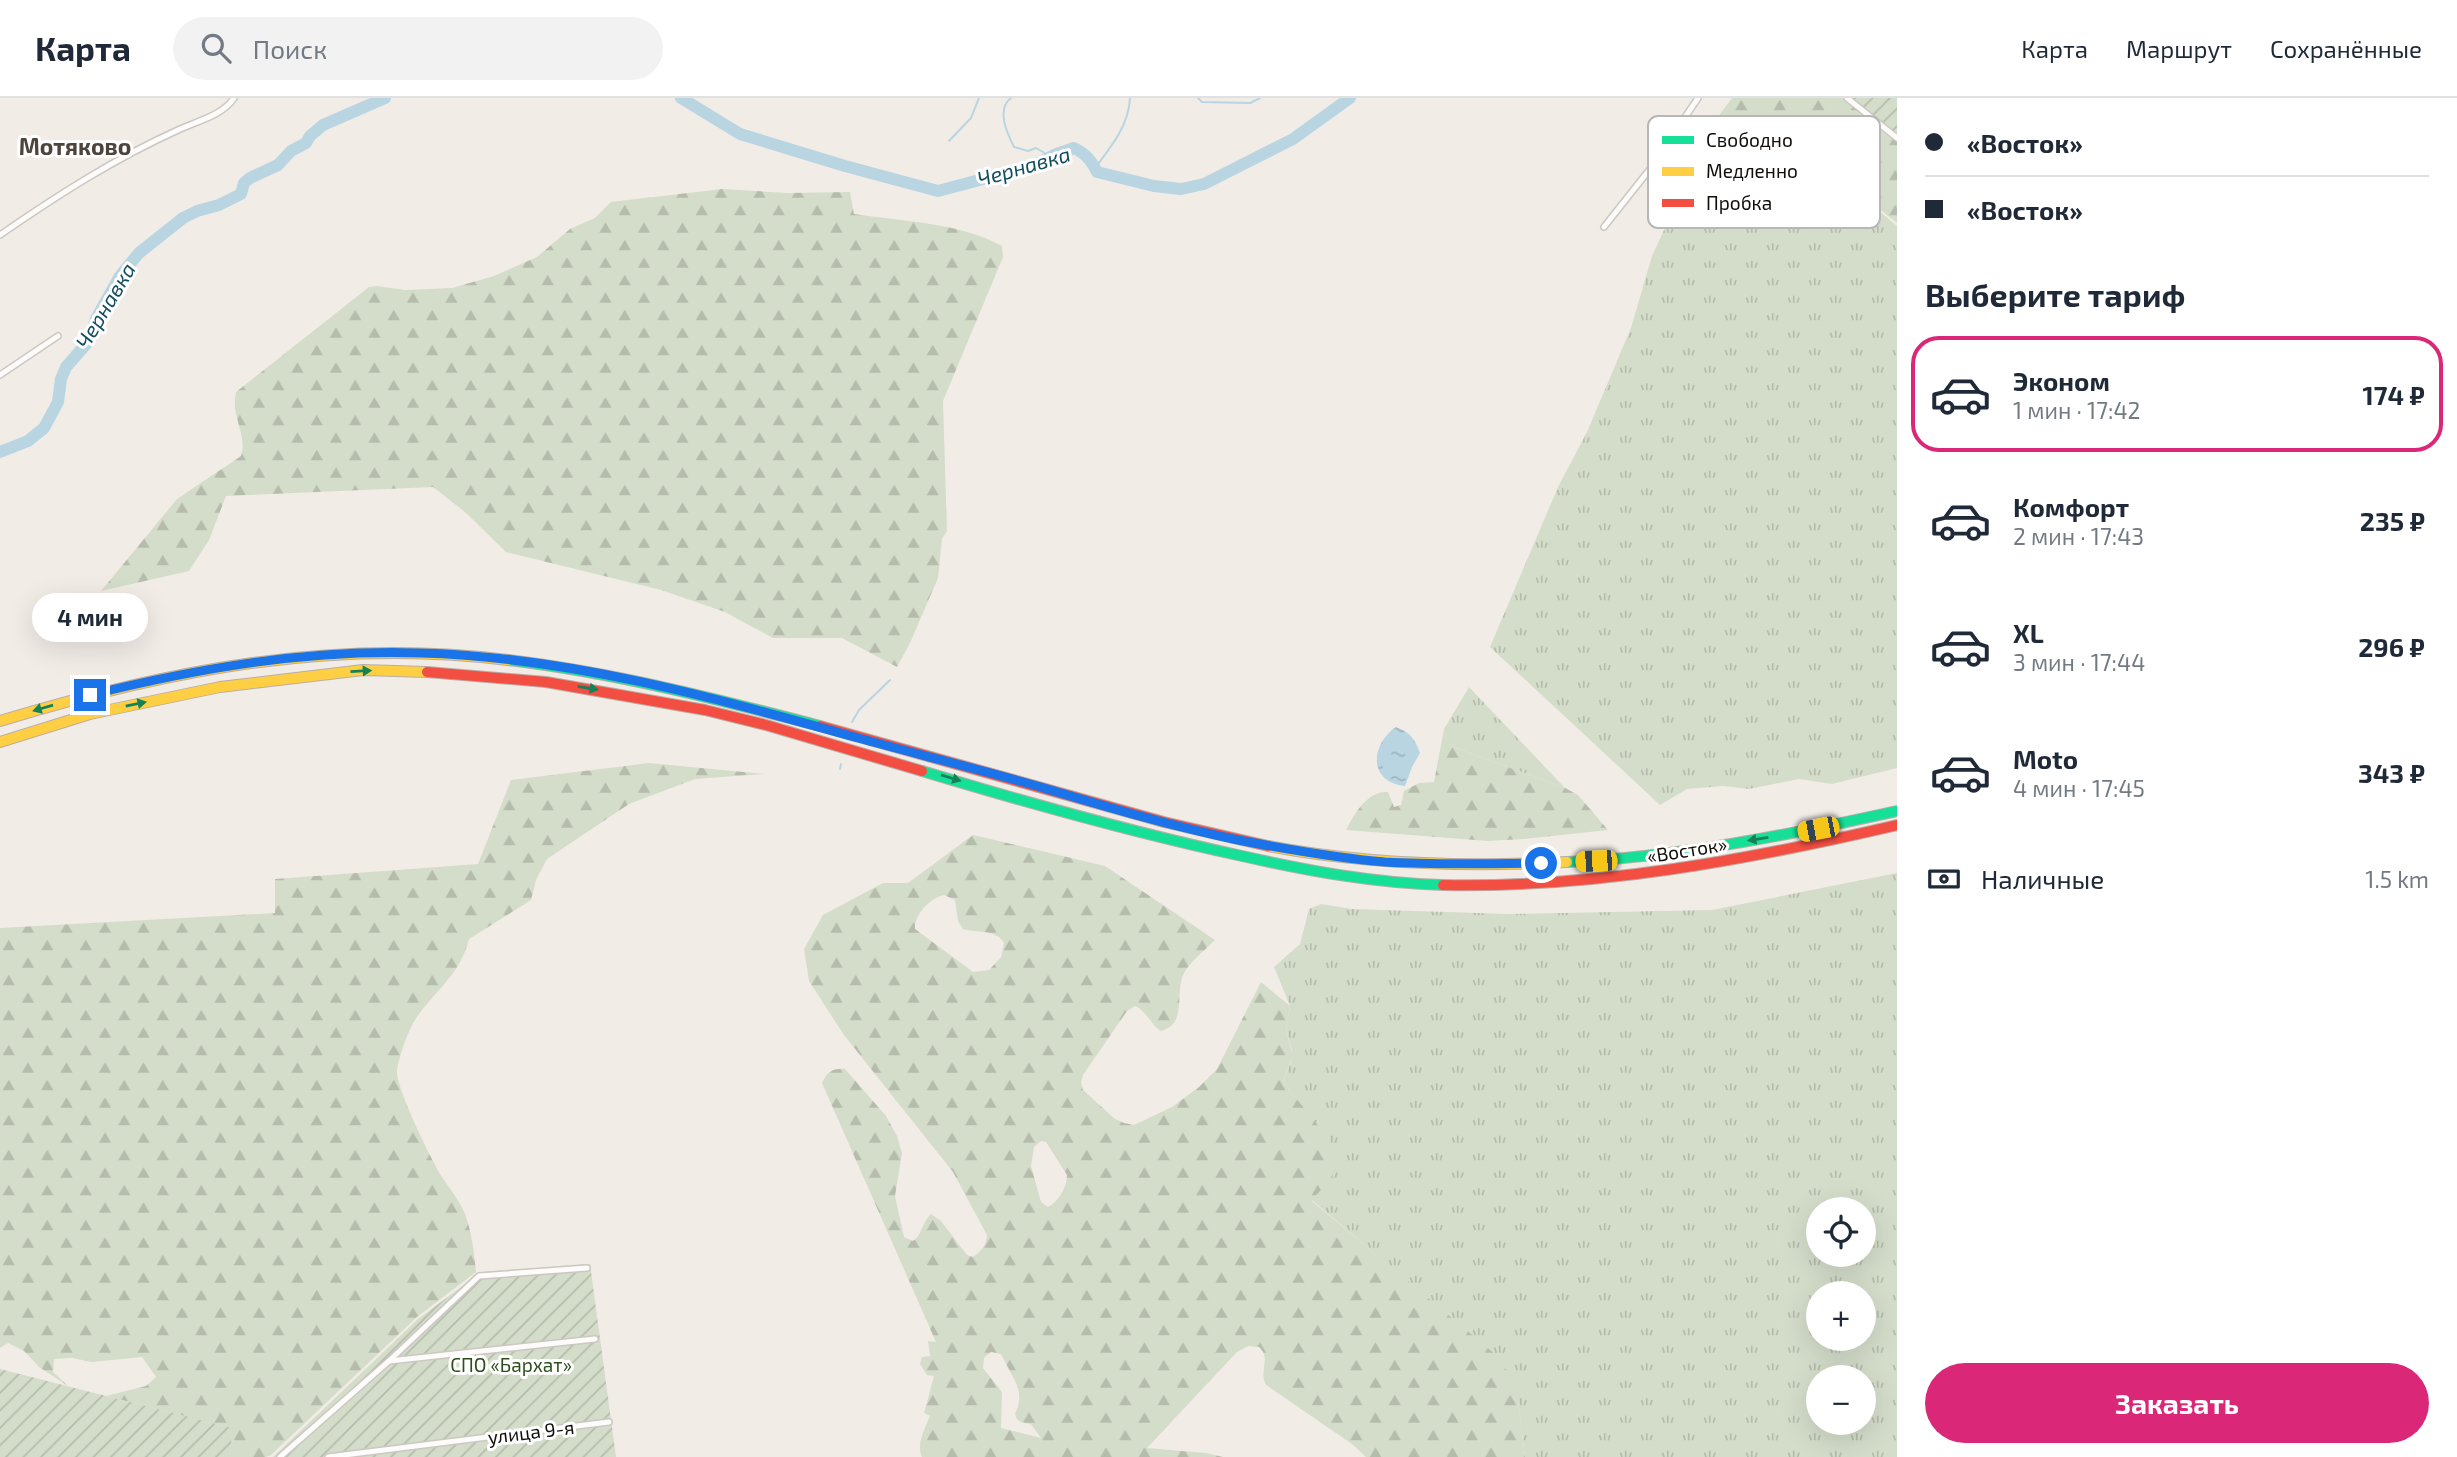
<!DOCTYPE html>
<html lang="ru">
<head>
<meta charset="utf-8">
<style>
  body { margin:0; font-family:"Exo 2",sans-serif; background:#f2f2f3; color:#1f2937; height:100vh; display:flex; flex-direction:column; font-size:26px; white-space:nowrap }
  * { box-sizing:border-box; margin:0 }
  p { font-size:23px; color:#747a83 }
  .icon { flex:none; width:38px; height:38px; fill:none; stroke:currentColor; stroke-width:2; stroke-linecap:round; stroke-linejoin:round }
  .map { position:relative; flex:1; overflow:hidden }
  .panel { display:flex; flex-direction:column; background:#fff; width:560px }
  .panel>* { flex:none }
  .guide { display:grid; align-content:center; height:154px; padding:0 28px; background:#fff }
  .buttons { position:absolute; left:1806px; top:1099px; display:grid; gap:14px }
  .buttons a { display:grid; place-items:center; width:70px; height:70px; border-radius:50%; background:#fff; box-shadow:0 7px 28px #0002; font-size:35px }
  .end { position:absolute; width:32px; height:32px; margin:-16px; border:9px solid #1a73e8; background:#fff; box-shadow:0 0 0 4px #fff }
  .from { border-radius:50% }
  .bubble { position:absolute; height:49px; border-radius:24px; background:#fff; box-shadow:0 7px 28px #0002; font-size:23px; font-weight:700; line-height:49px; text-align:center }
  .car { position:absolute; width:21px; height:42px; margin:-21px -10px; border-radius:9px; box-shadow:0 0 5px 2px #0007; background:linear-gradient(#f5c518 24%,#345 0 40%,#f5c518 0 76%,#345 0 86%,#f5c518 0) }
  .guide b { display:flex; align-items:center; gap:24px; height:66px; font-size:26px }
  .guide b+b { border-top:2px solid #e0e1e3 }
  .guide i { width:18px; height:18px; background:#1f2937 }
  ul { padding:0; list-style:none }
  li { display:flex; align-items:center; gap:21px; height:116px; margin:0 14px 10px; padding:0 14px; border:4px solid transparent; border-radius:28px }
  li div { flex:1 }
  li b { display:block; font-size:26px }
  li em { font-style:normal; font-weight:700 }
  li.selected { border-color:#db2777 }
  li>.icon { width:63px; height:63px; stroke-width:1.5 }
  h2 { padding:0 28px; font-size:32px; line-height:84px }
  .pay { display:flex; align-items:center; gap:18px; height:77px; padding:0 28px; font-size:26px }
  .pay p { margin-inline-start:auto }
  .primary-button { display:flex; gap:14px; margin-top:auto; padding:14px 28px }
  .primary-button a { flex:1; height:80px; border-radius:42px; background:#db2777; color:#fff; font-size:28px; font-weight:700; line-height:80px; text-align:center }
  header { display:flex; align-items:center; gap:42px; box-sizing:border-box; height:98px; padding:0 35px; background:#fff; border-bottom:2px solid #e0e1e3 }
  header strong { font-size:33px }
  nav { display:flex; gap:38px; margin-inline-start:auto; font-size:24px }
  .search { width:490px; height:63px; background:#f2f2f3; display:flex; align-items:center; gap:18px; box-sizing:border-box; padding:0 24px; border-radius:38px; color:#747a83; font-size:26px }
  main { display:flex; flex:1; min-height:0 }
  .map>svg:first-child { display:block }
</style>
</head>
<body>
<header>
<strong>Карта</strong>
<div class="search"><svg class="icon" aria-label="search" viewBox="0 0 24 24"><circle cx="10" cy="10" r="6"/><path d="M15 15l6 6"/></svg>Поиск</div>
<nav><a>Карта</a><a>Маршрут</a><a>Сохранённые</a></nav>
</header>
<main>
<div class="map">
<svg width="1897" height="1359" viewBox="0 0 1897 1359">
  <defs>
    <pattern id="grass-tufts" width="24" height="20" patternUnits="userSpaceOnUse" patternTransform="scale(1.75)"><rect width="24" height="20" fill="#d4ddca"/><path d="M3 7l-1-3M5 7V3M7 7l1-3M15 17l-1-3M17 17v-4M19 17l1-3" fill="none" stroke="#b5bcac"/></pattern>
    <pattern id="forest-firs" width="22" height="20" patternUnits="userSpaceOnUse" patternTransform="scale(1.75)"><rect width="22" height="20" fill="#d4ddca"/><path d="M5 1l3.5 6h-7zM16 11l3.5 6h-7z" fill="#b5bcac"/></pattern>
    <pattern id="garden-furrows" width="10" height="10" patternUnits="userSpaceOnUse" patternTransform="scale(1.75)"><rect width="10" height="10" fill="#d4ddca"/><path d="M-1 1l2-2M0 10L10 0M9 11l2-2" fill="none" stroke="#b5bcac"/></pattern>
    <pattern id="water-ripples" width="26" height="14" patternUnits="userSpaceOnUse" patternTransform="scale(1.75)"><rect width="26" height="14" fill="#b8d5e1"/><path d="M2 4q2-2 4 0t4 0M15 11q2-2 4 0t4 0" fill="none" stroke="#9db6c0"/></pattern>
  </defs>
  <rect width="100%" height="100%" fill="#f2ece7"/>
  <g fill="url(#grass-tufts)" fill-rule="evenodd">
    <polygon points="1682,67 1767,130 1800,126 1838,78 1897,128 1897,670 1832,686 1799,681 1749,691 1723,688 1687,691 1660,707 1490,549 1558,389 1587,334 1631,230 1652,158 1669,121 1682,85"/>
    <polygon points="1469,589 1565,690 1451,648 1446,642 1444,631"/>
    <path d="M 1897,775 L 1897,1359 L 1525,1359 L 1518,1303 L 1395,1173 L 1312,1102 C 1323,1088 1343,1071 1337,1052 L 1283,984 L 1291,964 L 1292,952 L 1286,932 L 1290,908 L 1274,869 L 1300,846 L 1309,811 L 1321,806 L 1352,811 L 1509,816 L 1712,812 ZM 1818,1111 L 1864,1111 L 1864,1157 L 1818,1157 ZM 1818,1195 L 1864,1195 L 1864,1241 L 1818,1241 ZM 1818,1279 L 1864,1279 L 1864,1325 L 1818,1325 Z"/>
  </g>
  <g fill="url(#forest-firs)" fill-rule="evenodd">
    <polygon points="1732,0 1842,0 1897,42 1897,125 1838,78 1800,126 1767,130 1682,67"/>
    <path d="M 722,91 L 788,95 L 850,94 L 854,116 C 901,123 961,125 1002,148 L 1003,159 L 943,303 L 947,433 L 942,441 L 938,480 L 910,545 L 897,569 L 842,540 L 773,540 L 725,514 L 661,492 L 506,454 L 465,414 L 433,389 L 226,398 L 209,442 L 189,473 L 101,493 L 177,401 L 241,358 C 248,337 230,318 236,294 L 369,189 L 377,188 L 405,192 L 452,190 L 494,178 L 537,159 L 570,131 L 595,120 L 611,104 Z"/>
    <path d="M 1444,631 L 1446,642 L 1451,648 L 1565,690 L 1578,697 L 1608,732 L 1524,741 L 1488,743 L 1346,732 C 1355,715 1367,693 1388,694 L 1394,709 L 1401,707 L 1404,693 L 1419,685 L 1434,684 Z"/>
    <path d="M 649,665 L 764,676 L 695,681 L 629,706 L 547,761 L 536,782 L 531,802 L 469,841 C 460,876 439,889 419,916 C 408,931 401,953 397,971 C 394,987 432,1063 442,1079 C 450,1091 460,1103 465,1116 C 472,1135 474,1154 476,1174 L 417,1219 L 271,1357 L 266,1359 L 230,1359 L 231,1330 L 106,1298 L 146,1288 L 156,1279 L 142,1259 L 92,1264 L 72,1260 L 54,1261 L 53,1274 L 68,1288 L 39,1269 L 24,1253 L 8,1245 L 0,1250 L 0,830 L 275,815 L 275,781 L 478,766 L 511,682 Z"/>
    <path d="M 973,737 L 1105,768 L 1215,842 C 1205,852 1191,863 1184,875 C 1174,895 1188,926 1161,933 C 1150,926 1147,913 1135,908 L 1127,913 L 1083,977 L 1081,984 L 1083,992 L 1115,1021 L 1124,1025 L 1134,1027 L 1172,1009 L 1199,989 L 1217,971 L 1261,884 L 1290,908 L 1286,932 L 1293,958 L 1283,984 L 1338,1052 C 1343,1072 1323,1088 1312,1103 L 1502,1262 L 1518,1303 L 1525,1359 L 1366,1359 L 1352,1346 L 1266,1287 C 1258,1272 1272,1261 1259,1249 L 1248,1248 L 1237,1254 L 1147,1350 L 1206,1355 L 1223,1359 L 922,1359 C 916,1346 925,1330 930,1318 L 924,1315 L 934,1278 L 927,1277 L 920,1266 L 922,1259 L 930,1258 L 928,1243 L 936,1244 L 822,985 C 827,974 833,970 845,971 L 886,1018 L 897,1038 L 902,1055 L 895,1098 L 904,1139 L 913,1143 C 922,1137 922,1124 931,1116 L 941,1123 L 967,1157 L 973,1159 C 982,1152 986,1148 987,1137 L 953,1074 L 844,937 L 809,883 L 804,851 L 823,817 L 883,785 L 908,785 ZM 944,797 L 955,802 L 958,823 L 963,831 C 977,835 996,831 1004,845 L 1001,859 L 989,872 L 973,874 L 915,831 C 914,817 930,800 944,797 ZM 1041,1043 L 1046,1044 L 1067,1077 C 1067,1089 1059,1103 1048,1109 L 1041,1104 L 1031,1068 L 1034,1049 ZM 991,1254 L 1001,1256 L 1003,1260 C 1013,1281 1026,1293 1015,1316 C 1017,1325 1023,1325 1031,1326 L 1041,1340 L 1001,1330 L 1002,1294 L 983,1270 L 984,1260 Z"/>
  </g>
  <g fill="url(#garden-furrows)">
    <polygon points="1842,0 1897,0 1897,42"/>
    <polygon points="590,1166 616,1359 273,1359 418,1221 481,1174"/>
    <polygon points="0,1271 232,1330 230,1359 0,1359"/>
  </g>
  <path fill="url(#water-ripples)" d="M 1396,629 C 1410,634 1415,641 1420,655 L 1412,669 L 1405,688 C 1368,684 1370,647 1396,629 Z"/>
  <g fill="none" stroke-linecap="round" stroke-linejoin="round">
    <g stroke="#b8d5e1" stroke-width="2">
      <path d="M 1011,0 C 996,11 1007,35 1014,49 L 1028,53 L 1036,50 L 1050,58"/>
      <polyline points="1198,0 1202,4 1250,5 1260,0"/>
      <polyline points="949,43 971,20 979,0"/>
      <path d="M 1095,70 C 1111,49 1129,27 1130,0"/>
      <polyline points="852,624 859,612 890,582"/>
      <polyline points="840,671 841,666"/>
    </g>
    <g stroke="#b8d5e1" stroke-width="12">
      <path d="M 681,0 L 740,36 L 845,68 L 938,93 L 1032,68 L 1054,57 L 1074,50 C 1086,56 1091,62 1097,74 L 1154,88 L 1181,91 L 1204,86 L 1293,41 L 1350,0"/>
      <polyline points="0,354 28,343 44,330 58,304 61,281 66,269 88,244 96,221 120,178 139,155 183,120 197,113 219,107 241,96 244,85 250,80 278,67 291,53 306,45 310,38 323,27 385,0"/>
    </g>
    <defs>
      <g id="street">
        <polyline points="1847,0 1897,40"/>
        <polyline points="1604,129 1650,71 1698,0"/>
        <path d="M 0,137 C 58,97 114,61 178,32 C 197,23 222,18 234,0"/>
        <polyline points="0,277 58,238"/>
        <polyline points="389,1263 595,1241"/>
        <polyline points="280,1359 389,1263 479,1178 587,1170"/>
        <polyline points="328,1359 609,1324"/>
      </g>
      <g id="fast">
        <path d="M 508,562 C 615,575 717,601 820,628"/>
        <path d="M 922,673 C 1028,705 1134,735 1242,758 C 1309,773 1374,785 1443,787"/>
        <path d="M 1567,764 C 1678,759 1788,737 1897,713"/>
      </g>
      <g id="slow">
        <path d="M 0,623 C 168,572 332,540 508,562"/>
        <polyline points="0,644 90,616 220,589 363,572 427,574"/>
        <path d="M 1268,748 C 1367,767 1467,769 1567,764"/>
      </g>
      <g id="jam">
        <polyline points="427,574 546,584 705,612 766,627 922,673"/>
        <polyline points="820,628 1164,724 1268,748"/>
        <path d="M 1443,787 C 1597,790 1747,762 1897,727"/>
      </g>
    </defs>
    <use href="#street" stroke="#ccc7c2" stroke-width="8"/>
    <use href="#fast" stroke="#baada7" stroke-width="12"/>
    <use href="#slow" stroke="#baada7" stroke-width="12"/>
    <use href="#jam" stroke="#baada7" stroke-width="12"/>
    <use href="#street" stroke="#fdfcfb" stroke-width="5"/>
    <use href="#fast" stroke="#16e098" stroke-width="10"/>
    <use href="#slow" stroke="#ffcf43" stroke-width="10"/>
    <use href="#jam" stroke="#f24e42" stroke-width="10"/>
  </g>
  <defs><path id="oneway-solid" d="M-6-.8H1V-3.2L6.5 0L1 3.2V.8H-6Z" transform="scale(1.75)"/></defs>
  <g fill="#148258">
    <use href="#oneway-solid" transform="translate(361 573) rotate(-3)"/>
    <use href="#oneway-solid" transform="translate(588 590) rotate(9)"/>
    <use href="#oneway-solid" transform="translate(136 606) rotate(-12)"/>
    <use href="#oneway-solid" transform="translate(43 610) rotate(164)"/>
    <use href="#oneway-solid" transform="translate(951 680) rotate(17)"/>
    <use href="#oneway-solid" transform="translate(1758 741) rotate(171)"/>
  </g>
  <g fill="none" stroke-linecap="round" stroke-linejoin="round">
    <path stroke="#1a73e8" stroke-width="9" d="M 90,597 C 199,570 309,551 421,555 C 570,559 715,600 858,640 C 917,656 978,671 1037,688 C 1104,708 1170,728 1238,742 C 1286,751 1336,760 1385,764 C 1437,767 1489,766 1541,765"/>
  </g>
  <g text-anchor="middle" stroke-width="6" stroke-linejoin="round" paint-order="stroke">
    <g font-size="19" fill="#110e0a" stroke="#fff">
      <text transform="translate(1687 752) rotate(-9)" y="7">«Восток»</text>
      <text transform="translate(531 1334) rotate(-7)" y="7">улица 9-я</text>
    </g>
    <g font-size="19" fill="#2e4e1e" stroke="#fff">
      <text x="511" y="1274">СПО «Бархат»</text>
    </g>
    <g font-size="21" font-style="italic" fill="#114c61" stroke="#fff">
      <text transform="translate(1024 69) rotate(-16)" y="7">Чернавка</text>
      <text transform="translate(106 208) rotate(-59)" y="7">Чернавка</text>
    </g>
    <g font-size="23" font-weight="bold" fill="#4d443b" stroke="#fff">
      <text x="75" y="57">Мотяково</text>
    </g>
  </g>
  <rect x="1648" y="18" width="232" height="112" rx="10" fill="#fff" stroke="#b8b7b6" stroke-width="2"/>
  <rect x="1662" y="38" width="32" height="8" fill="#16e098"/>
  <rect x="1662" y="69" width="32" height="9" fill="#ffcf43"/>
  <rect x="1662" y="101" width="32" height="8" fill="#f24e42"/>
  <g font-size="19" fill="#110e0a">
    <text x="1706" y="49">Свободно</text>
    <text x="1706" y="80">Медленно</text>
    <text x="1706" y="112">Пробка</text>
  </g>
</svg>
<div class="buttons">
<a><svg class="icon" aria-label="locate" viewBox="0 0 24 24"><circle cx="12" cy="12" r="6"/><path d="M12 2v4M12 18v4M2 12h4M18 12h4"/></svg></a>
<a>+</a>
<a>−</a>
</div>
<i class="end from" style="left:1541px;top:765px"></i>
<i class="end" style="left:90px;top:597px"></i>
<div class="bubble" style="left:32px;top:495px;width:116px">4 мин</div>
<i class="car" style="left:1818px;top:731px;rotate:259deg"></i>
<i class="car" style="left:1596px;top:763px;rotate:268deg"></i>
</div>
<section class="panel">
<div class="guide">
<b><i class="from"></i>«Восток»</b>
<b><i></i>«Восток»</b>
</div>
<h2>Выберите тариф</h2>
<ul>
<li class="selected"><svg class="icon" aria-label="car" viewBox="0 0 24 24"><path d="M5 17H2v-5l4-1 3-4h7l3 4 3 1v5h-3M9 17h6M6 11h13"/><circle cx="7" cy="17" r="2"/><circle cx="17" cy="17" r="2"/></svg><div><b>Эконом</b><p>1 мин · 17:42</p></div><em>174 ₽</em></li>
<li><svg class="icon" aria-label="car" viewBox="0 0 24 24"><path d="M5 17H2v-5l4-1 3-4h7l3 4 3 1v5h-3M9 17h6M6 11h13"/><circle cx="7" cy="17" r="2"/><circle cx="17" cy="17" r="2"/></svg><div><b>Комфорт</b><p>2 мин · 17:43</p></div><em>235 ₽</em></li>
<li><svg class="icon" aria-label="car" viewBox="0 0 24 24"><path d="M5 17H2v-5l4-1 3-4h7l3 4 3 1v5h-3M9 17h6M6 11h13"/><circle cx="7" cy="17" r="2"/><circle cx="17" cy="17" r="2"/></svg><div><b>XL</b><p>3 мин · 17:44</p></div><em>296 ₽</em></li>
<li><svg class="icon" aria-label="car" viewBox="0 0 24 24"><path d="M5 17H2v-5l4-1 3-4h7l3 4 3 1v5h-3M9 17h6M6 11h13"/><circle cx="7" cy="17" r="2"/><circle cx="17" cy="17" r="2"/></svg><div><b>Moto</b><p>4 мин · 17:45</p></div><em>343 ₽</em></li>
</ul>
<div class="pay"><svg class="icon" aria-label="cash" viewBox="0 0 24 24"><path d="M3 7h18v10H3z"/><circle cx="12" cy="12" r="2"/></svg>Наличные<p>1.5 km</p></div>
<div class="primary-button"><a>Заказать</a></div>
</section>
</main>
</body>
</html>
